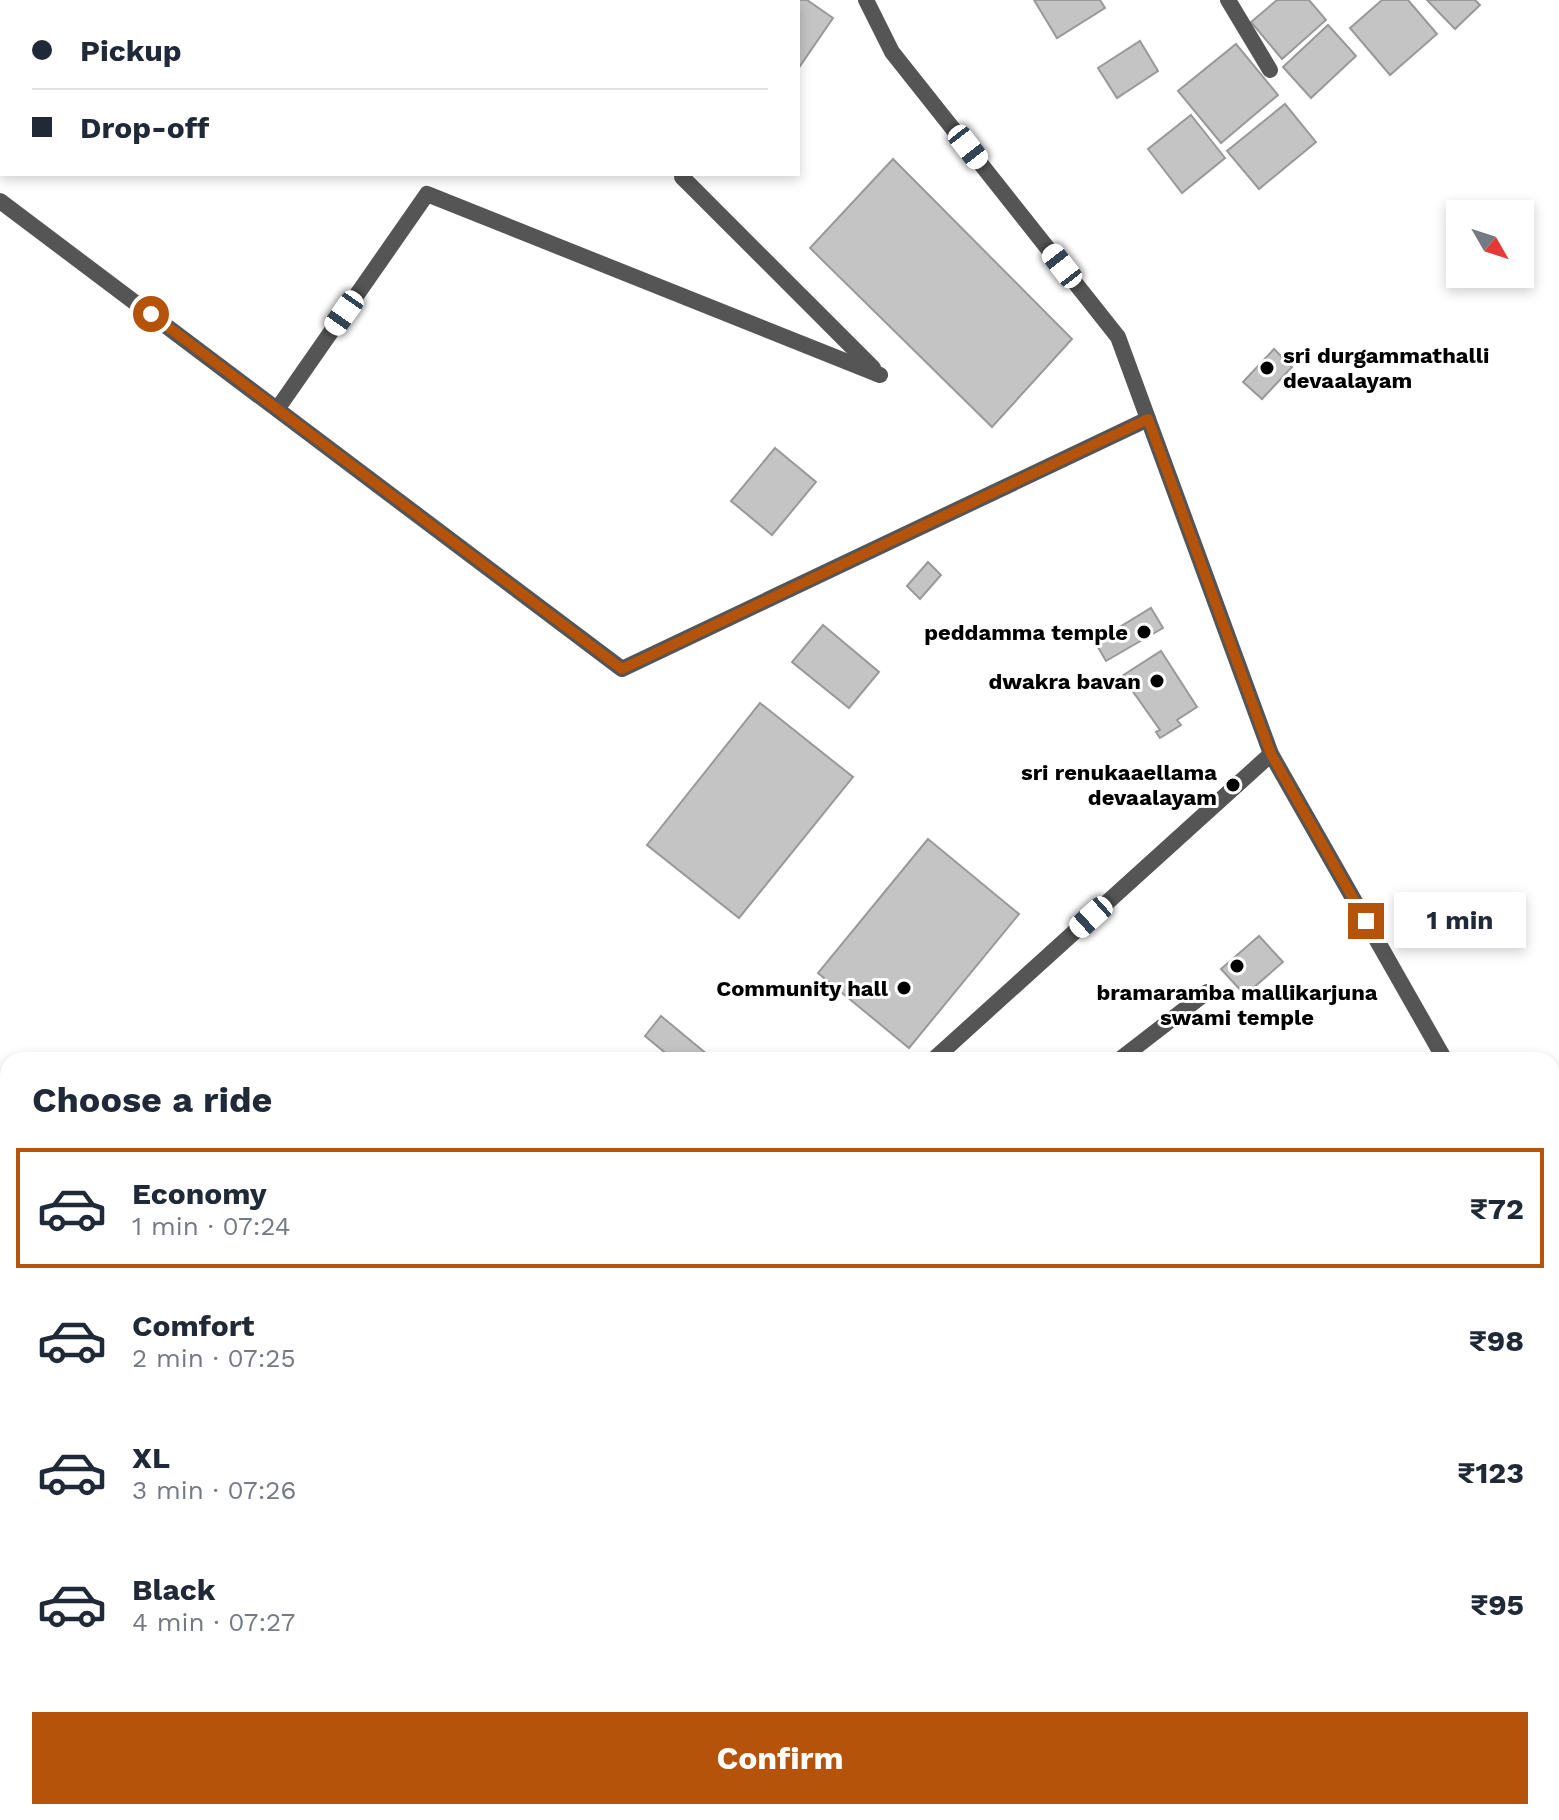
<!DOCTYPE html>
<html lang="en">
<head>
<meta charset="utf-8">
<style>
  body { margin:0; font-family:"Work Sans",sans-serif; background:#f6f6f7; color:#1f2937; height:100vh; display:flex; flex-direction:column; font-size:30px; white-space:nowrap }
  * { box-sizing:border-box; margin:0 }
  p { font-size:26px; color:#747a83 }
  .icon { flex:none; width:44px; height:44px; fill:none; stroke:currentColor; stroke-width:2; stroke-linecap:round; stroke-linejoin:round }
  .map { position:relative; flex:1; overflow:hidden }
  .side { position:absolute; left:0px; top:1052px; width:1560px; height:768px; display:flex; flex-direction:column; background:#fff; border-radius:24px 24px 0 0; box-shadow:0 4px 12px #0003 }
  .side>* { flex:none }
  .hud { position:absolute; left:0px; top:0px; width:800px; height:176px; box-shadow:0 4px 12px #0003; display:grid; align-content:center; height:176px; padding:0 32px; background:#fff }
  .needle { width:52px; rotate:129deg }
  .buttons { position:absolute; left:1446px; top:200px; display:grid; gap:16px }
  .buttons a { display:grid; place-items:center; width:88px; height:88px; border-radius:0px; background:#fff; box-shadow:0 4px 12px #0003; font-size:40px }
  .end { position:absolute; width:36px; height:36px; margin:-18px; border:10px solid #b45309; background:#fff; box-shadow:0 0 0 4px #fff }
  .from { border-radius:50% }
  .bubble { position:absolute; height:56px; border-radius:0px; background:#fff; box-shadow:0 4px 12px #0003; font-size:26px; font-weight:700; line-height:56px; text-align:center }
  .car { position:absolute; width:24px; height:48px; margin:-24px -12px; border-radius:10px; box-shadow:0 0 6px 2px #0007; background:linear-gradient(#fff 24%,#345 0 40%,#fff 0 76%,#345 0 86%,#fff 0) }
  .hud b { display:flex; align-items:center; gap:28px; height:76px; font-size:30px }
  .hud b+b { border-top:2px solid #e0e1e3 }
  .hud i { width:20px; height:20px; background:#1f2937 }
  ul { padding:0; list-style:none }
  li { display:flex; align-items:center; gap:24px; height:120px; margin:0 16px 12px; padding:0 16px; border:4px solid transparent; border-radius:0px }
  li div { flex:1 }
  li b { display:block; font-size:30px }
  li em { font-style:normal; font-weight:700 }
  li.selected { border-color:#b45309 }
  li>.icon { width:72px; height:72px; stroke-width:1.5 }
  h2 { padding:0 32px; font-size:36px; line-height:96px }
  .primary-button { display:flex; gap:16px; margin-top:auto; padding:16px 32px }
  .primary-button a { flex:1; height:92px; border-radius:0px; background:#b45309; color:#fff; font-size:32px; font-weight:700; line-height:92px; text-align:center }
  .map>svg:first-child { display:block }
</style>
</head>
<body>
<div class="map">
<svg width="1559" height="1820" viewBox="0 0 1559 1820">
  <rect width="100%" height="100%" fill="#fff"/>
  <g fill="#c4c4c4" stroke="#999" stroke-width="2">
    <polygon points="113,0 258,0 112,2"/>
    <polygon points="431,0 675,0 678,2 434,2"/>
    <polygon points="682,0 807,0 833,18 798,69 798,2"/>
    <polygon points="1034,0 1100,0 1105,8 1057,38"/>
    <polygon points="1277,0 1309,0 1326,20 1282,59 1251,22"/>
    <polygon points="1382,0 1408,0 1437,34 1390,75 1350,28"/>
    <polygon points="1427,0 1475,0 1480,5 1455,29"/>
    <polygon points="1328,25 1356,56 1311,98 1283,67"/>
    <polygon points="1140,41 1158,71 1117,98 1098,68"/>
    <polygon points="1236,44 1278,95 1221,143 1178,91"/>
    <polygon points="1285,104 1316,142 1259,189 1227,151"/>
    <polygon points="1191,115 1225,158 1182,193 1148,149"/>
    <polygon points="893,159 1072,339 992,427 810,248"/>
    <polygon points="1274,349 1292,367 1262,399 1243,382"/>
    <polygon points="775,448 816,482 772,535 731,501"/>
    <polygon points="928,562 941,575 920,599 907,586"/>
    <polygon points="1151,608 1163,628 1106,661 1095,642"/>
    <polygon points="823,625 879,672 849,708 792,662"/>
    <polygon points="1161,651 1197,707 1177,720 1181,725 1160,738 1156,732 1160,730 1122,676"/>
    <polygon points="760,703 853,777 739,918 647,845"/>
    <polygon points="928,839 1019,914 909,1048 818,973"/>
    <polygon points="1259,936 1283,962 1245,995 1221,969"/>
    <polygon points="661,1016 714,1060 674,1060 645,1036"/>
  </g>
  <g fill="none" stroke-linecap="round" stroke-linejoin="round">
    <g stroke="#777" stroke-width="5" stroke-dasharray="2 4" stroke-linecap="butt">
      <polyline points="0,1253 8,1257"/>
      <polyline points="615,1812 621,1820"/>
    </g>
    <g stroke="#555" stroke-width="16">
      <polyline points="0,1447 8,1454"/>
      <polyline points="353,1812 359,1820"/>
    </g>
    <g stroke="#555" stroke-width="16">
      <polyline points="866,0 892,52 1118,337 1271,754 1445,1060"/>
      <polyline points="1228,0 1270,70"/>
      <polyline points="682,177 873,368"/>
      <polyline points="0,201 622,669 1148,419"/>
      <polyline points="278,408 427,194 880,375"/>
      <polyline points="933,1060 1271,754"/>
      <polyline points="1119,1060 1207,992"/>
    </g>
  </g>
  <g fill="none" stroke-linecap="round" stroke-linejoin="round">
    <polyline stroke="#b45309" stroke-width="10" points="151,314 622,669 1148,419 1271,754 1366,921"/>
  </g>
  <g fill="#000" stroke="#fff" stroke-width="3">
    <circle cx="1267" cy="368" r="8"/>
    <circle cx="1144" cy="632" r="8"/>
    <circle cx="1157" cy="681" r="8"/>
    <circle cx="1233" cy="785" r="8"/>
    <circle cx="1237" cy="966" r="8"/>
    <circle cx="904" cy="988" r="8"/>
  </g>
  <g text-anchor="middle" stroke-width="6" stroke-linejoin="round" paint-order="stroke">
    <g font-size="22" font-weight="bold" fill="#000" stroke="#fff" text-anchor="end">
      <text x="1283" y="363" text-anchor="start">sri durgammathalli<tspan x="1283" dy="25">devaalayam</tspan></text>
      <text x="1128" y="640">peddamma temple</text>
      <text x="1141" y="689">dwakra bavan</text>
      <text x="1217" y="780">sri renukaaellama<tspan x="1217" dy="25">devaalayam</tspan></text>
      <text x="888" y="996">Community hall</text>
      <text x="1237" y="1000" text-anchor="middle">bramaramba mallikarjuna<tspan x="1237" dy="25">swami temple</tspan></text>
    </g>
  </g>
</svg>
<div class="buttons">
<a><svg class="needle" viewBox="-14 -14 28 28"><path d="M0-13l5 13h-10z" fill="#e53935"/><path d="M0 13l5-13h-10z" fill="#747a83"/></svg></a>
</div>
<i class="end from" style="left:151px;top:314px"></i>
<i class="end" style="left:1366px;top:921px"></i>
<div class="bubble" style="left:1394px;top:892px;width:132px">1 min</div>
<i class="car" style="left:968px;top:147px;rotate:142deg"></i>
<i class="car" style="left:1062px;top:266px;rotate:322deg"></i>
<i class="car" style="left:344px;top:313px;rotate:215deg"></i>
<i class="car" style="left:1091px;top:917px;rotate:228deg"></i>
<div class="hud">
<b><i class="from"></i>Pickup</b>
<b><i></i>Drop-off</b>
</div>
<section class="side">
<h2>Choose a ride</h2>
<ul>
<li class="selected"><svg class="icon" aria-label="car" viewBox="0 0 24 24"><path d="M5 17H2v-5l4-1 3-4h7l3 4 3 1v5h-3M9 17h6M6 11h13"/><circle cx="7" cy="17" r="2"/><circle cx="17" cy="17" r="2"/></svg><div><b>Economy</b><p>1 min · 07:24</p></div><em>₹72</em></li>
<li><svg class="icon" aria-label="car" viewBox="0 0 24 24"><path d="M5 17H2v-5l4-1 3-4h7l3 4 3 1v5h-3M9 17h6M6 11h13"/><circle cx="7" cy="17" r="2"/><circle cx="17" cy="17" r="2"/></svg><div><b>Comfort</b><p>2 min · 07:25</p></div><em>₹98</em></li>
<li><svg class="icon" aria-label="car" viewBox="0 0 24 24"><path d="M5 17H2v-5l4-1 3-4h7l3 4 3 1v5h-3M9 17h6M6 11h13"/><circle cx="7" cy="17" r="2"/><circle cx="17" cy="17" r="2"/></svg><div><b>XL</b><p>3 min · 07:26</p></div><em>₹123</em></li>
<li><svg class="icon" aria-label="car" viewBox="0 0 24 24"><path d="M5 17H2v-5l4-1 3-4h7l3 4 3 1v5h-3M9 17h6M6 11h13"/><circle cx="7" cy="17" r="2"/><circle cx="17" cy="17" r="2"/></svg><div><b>Black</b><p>4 min · 07:27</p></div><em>₹95</em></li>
</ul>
<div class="primary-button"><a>Confirm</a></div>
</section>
</div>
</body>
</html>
